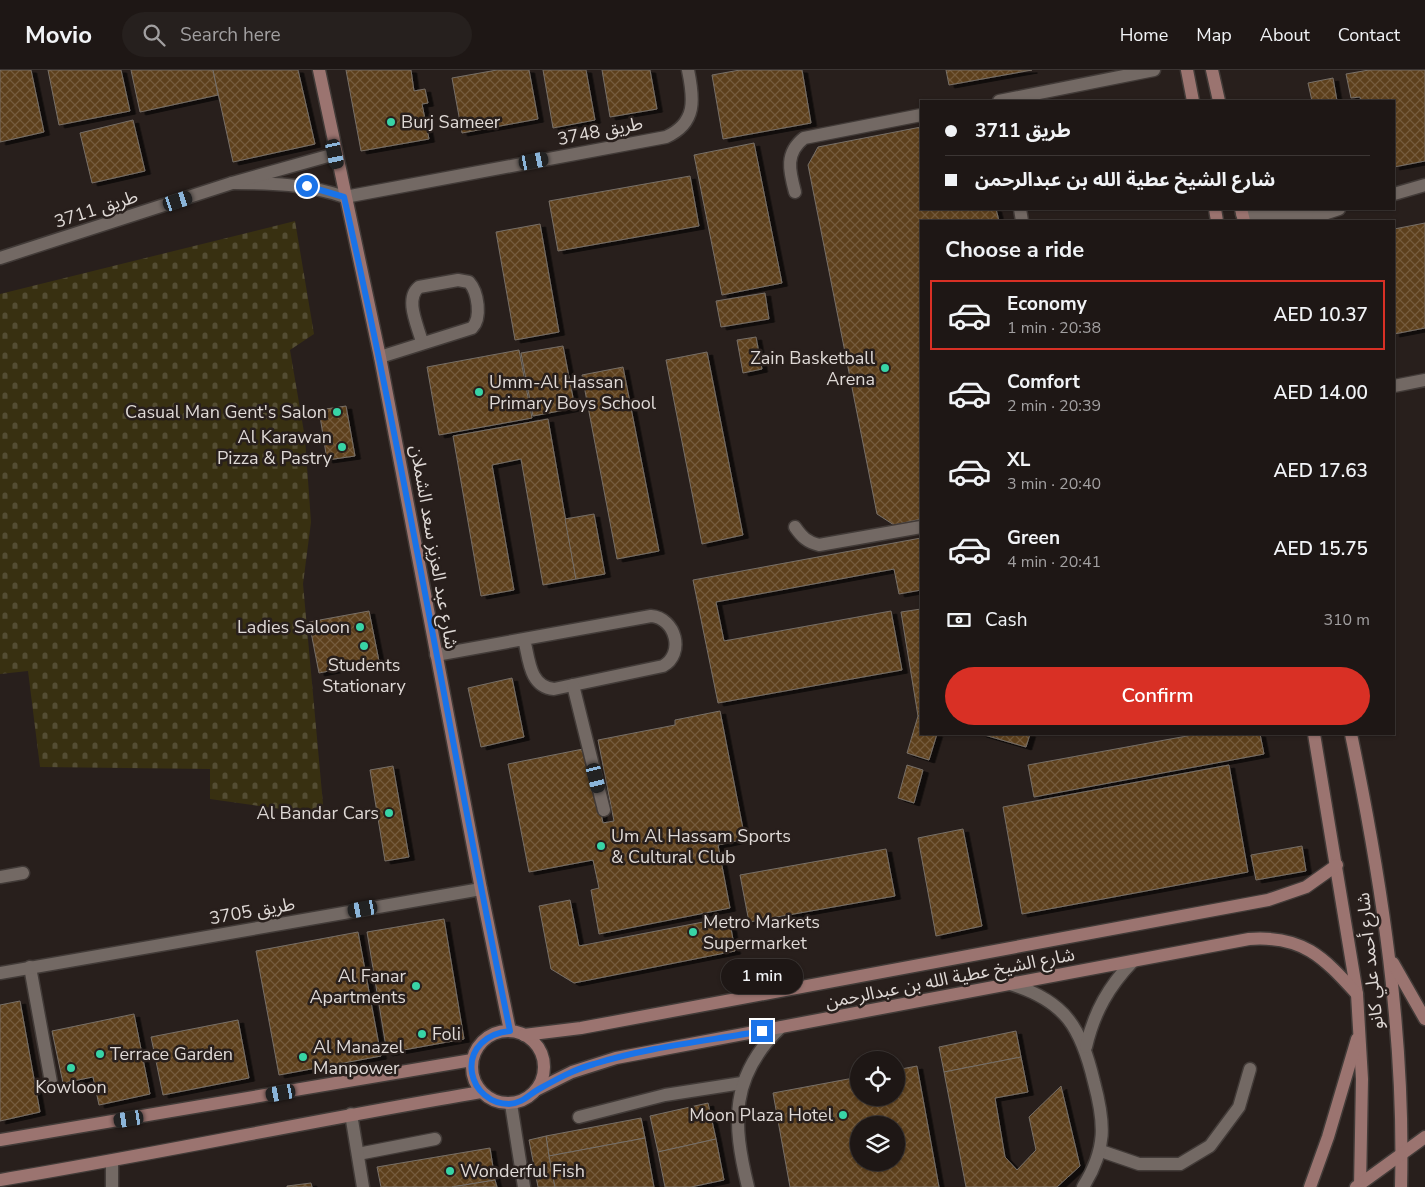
<!DOCTYPE html>
<html lang="en">
<head>
<meta charset="utf-8">
<style>
  body { margin:0; font-family:"Nunito Sans","Noto Sans Arabic",sans-serif; background:#26201e; color:#f1f3f6; height:100vh; display:flex; flex-direction:column; font-size:19px; white-space:nowrap }
  * { box-sizing:border-box; margin:0 }
  p { font-size:16px; color:#a19fa0 }
  .icon { flex:none; width:28px; height:28px; fill:none; stroke:currentColor; stroke-width:2; stroke-linecap:round; stroke-linejoin:round }
  .map { position:relative; flex:1; overflow:hidden }
  .side { position:absolute; left:920px; top:150px; width:475px; height:515px; display:flex; flex-direction:column; background:#1e1715; border-radius:0px; box-shadow:0 1px 4px #0004,0 0 0 1px #3c3634 }
  .side>* { flex:none }
  .guide { position:absolute; left:920px; top:30px; width:475px; height:110px; border-radius:0px; box-shadow:0 1px 4px #0004,0 0 0 1px #3c3634; display:grid; align-content:center; height:110px; padding:0 25px; background:#1e1715 }
  .controls { position:absolute; left:850px; top:981px; display:grid; gap:10px }
  .controls a { display:grid; place-items:center; width:55px; height:55px; border-radius:50%; background:#1e1715; box-shadow:0 1px 4px #0004,0 0 0 1px #3c3634; font-size:25px }
  .end { position:absolute; width:22px; height:22px; margin:-11px; border:6px solid #1a73e8; background:#fff; box-shadow:0 0 0 2px #fff }
  .from { border-radius:50% }
  .bubble { position:absolute; height:35px; border-radius:18px; background:#1e1715; box-shadow:0 1px 4px #0004,0 0 0 1px #3c3634; font-size:16px; font-weight:600; line-height:35px; text-align:center }
  .car { position:absolute; width:15px; height:30px; margin:-15px -8px; border-radius:6px; box-shadow:0 0 4px 1px #0007; background:linear-gradient(#222 24%,#8ab4d8 0 40%,#222 0 76%,#8ab4d8 0 86%,#222 0) }
  .guide b { display:flex; align-items:center; gap:18px; height:48px; font-size:19px }
  .guide b+b { border-top:1px solid #3c3634 }
  .guide i { width:12px; height:12px; background:#f1f3f6 }
  ul { padding:0; list-style:none }
  li { display:flex; align-items:center; gap:15px; height:70px; margin:0 10px 8px; padding:0 15px; border:2px solid transparent; border-radius:0px }
  li div { flex:1 }
  li b { display:block; font-size:19px }
  li em { font-style:normal; font-weight:600 }
  li.selected { border-color:#d93025 }
  li>.icon { width:45px; height:45px; stroke-width:1.5 }
  h2 { padding:0 25px; font-size:22px; line-height:60px }
  .pay { display:flex; align-items:center; gap:12px; height:55px; padding:0 25px; font-size:19px }
  .pay p { margin-inline-start:auto }
  .button { display:flex; gap:10px; margin-top:auto; padding:10px 25px }
  .button a { flex:1; height:58px; border-radius:30px; background:#d93025; color:#fff; font-size:20px; font-weight:600; line-height:58px; text-align:center }
  header { display:flex; align-items:center; gap:30px; box-sizing:border-box; height:70px; padding:0 25px; background:#1e1715; border-bottom:1px solid #3c3634 }
  header strong { font-size:24px }
  nav { display:flex; gap:28px; margin-inline-start:auto; font-size:18px }
  .search { width:350px; height:45px; background:#26201e; display:flex; align-items:center; gap:12px; box-sizing:border-box; padding:0 18px; border-radius:28px; color:#a19fa0; font-size:19px }
  .map>svg:first-child { display:block }
</style>
</head>
<body>
<header>
<strong>Movio</strong>
<div class="search"><svg class="icon" aria-label="search" viewBox="0 0 24 24"><circle cx="10" cy="10" r="6"/><path d="M15 15l6 6"/></svg>Search here</div>
<nav><a>Home</a><a>Map</a><a>About</a><a>Contact</a></nav>
</header>
<div class="map">
<svg width="1425" height="1117" viewBox="0 0 1425 1117">
  <defs>
    <pattern id="cemetery-stones" width="16" height="16" patternUnits="userSpaceOnUse" patternTransform="scale(1.25)"><rect width="16" height="16" fill="#383011"/><path d="M2 7V4a2 2 0 0 1 4 0v3zM10 15v-3a2 2 0 0 1 4 0v3z" fill="#544d33"/></pattern>
    <pattern id="building-cross-hatch" width="8" height="8" patternUnits="userSpaceOnUse" patternTransform="scale(1.25)"><rect width="8" height="8" fill="#5d401c"/><path d="M0 0l8 8M0 8l8-8" fill="none" stroke="#745b3c"/></pattern>
    <filter id="shadow"><feDropShadow dx="5.5" dy="3" stdDeviation="0" flood-color="#0009"/></filter>
  </defs>
  <rect width="100%" height="100%" fill="#281f1c"/>
  <polygon fill="url(#cemetery-stones)" points="295,151 314,264 290,280 305,368 311,452 303,514 324,745 210,729 210,699 40,697 28,601 0,604 0,224"/>
  <g fill="url(#building-cross-hatch)" stroke="#776f67" fill-rule="evenodd" filter="url(#shadow)">
    <polygon points="0,0 31,0 44,62 0,72"/>
    <polygon points="48,0 121,0 130,41 59,55"/>
    <polygon points="131,0 213,0 218,25 140,42"/>
    <polygon points="213,0 298,0 315,74 233,92"/>
    <polygon points="346,0 411,0 414,21 425,19 428,33 422,34 429,69 361,81"/>
    <polygon points="497,0 529,0 538,49 462,63 452,8"/>
    <polygon points="543,0 586,0 595,50 553,58"/>
    <polygon points="602,0 650,0 657,39 610,47"/>
    <polygon points="740,0 802,0 811,53 723,69 712,5"/>
    <polygon points="946,0 1032,0 949,15"/>
    <polygon points="1369,0 1425,0 1425,91 1394,97 1394,31 1361,31 1360,27 1351,28 1346,4"/>
    <polygon points="1333,8 1337,31 1312,31 1308,13"/>
    <polygon points="133,50 145,101 92,113 80,63"/>
    <polygon points="921,57 921,139 996,139 999,151 921,151 921,449 894,455 877,444 808,95 818,77"/>
    <polygon points="754,73 782,213 722,225 694,85"/>
    <polygon points="690,106 699,156 558,181 549,131"/>
    <polygon points="1425,153 1425,258 1394,264 1394,159"/>
    <polygon points="540,154 559,262 515,270 496,162"/>
    <polygon points="765,223 769,249 721,257 716,231"/>
    <polygon points="756,267 762,299 743,303 737,270"/>
    <polygon points="563,276 575,338 533,346 521,283"/>
    <polygon points="519,280 532,348 439,365 427,297"/>
    <polygon points="707,282 743,465 702,474 666,290"/>
    <polygon points="623,297 659,481 617,489 582,305"/>
    <polygon points="346,336 355,386 327,390 319,340"/>
    <polygon points="548,349 576,509 543,515 521,389 492,395 514,520 481,526 453,366"/>
    <polygon points="594,444 605,504 576,509 565,449"/>
    <polygon points="921,468 921,520 899,524 894,499 716,532 724,571 891,541 902,600 718,633 693,510"/>
    <polygon points="921,539 921,646 918,646 901,542"/>
    <polygon points="369,541 379,591 319,603 309,552"/>
    <polygon points="512,608 524,667 481,677 468,618"/>
    <polygon points="720,641 745,769 718,775 730,838 599,864 591,820 599,818 593,790 529,802 508,694 588,678 603,753 614,751 598,670 675,655 675,650"/>
    <polygon points="918,646 921,646 921,664 937,664 929,690 907,683"/>
    <polygon points="981,664 1030,664 1026,677"/>
    <polygon points="1198,664 1260,664 1264,684 1034,727 1028,695"/>
    <polygon points="907,695 923,700 914,733 898,728"/>
    <polygon points="1229,695 1248,802 1022,844 1003,737"/>
    <polygon points="393,696 409,787 385,791 370,700"/>
    <polygon points="963,759 982,856 936,866 918,768"/>
    <polygon points="1302,776 1306,801 1256,810 1251,785"/>
    <polygon points="886,779 895,826 749,852 740,805"/>
    <polygon points="570,830 579,876 729,847 735,881 574,913 551,899 539,836"/>
    <polygon points="444,849 464,969 387,983 367,862"/>
    <polygon points="358,862 381,986 279,1005 256,881"/>
    <polygon points="20,931 40,1042 0,1051 0,935"/>
    <polygon points="134,944 150,1024 99,1035 93,1007 63,1013 52,961"/>
    <polygon points="238,950 249,1008 163,1025 151,967"/>
    <polygon points="1016,961 1021,987 944,1002 939,977"/>
    <polygon points="1021,987 1028,1022 995,1028 1005,1087 1017,1100 1036,1080 1029,1047 1061,1016 1080,1096 1057,1117 966,1117 944,1002"/>
    <path d="M 917,996 L 939,1117 L 790,1117 L 773,1023 L 859,1007 L 859,1028 L 896,1028 L 896,1000 ZM 859,1055 L 896,1055 L 896,1092 L 859,1092 Z"/>
    <polygon points="708,1033 716,1069 658,1082 650,1046"/>
    <polygon points="641,1048 645,1068 549,1086 546,1066"/>
    <polygon points="546,1066 549,1086 555,1117 538,1117 529,1070"/>
    <polygon points="645,1068 654,1117 555,1117 549,1086"/>
    <polygon points="716,1069 724,1110 691,1117 665,1117 658,1082"/>
    <polygon points="490,1078 495,1110 452,1117 381,1117 377,1097"/>
    <polygon points="495,1110 497,1117 452,1117"/>
    <polygon points="311,1113 312,1117 287,1117 287,1116"/>
  </g>
  <g fill="none" stroke-linecap="round" stroke-linejoin="round">
    <defs>
      <g id="lane">
        <polyline points="999,31 1154,0"/>
        <path d="M 795,122 C 789,100 785,83 804,68 L 921,45"/>
        <polyline points="1394,124 1425,115"/>
        <polyline points="1020,139 1022,151"/>
        <polyline points="1242,144 1291,145 1324,143"/>
        <polyline points="1318,146 1339,139"/>
        <path d="M 380,287 L 472,258 C 482,248 478,222 469,212 L 458,210 L 419,217 C 404,229 418,256 422,272"/>
        <polyline points="1394,316 1425,310"/>
        <path d="M 795,457 C 802,467 807,472 819,475 L 921,457"/>
        <path d="M 436,585 L 651,546 C 676,548 685,584 663,596 L 554,619 C 529,617 529,588 524,569"/>
        <polyline points="573,615 604,740"/>
        <polyline points="579,1047 665,1025 742,1013"/>
        <polyline points="1101,1081 1139,1094 1180,1094 1210,1076 1239,1037 1250,999"/>
        <polyline points="358,1084 435,1069"/>
      </g>
      <g id="street">
        <path d="M 232,113 C 272,113 307,114 345,127 L 666,67 C 697,53 694,29 688,0"/>
        <polyline points="0,188 232,113 335,84"/>
        <polyline points="0,807 23,803"/>
        <polyline points="30,897 51,1012"/>
        <polyline points="0,903 481,819"/>
        <path d="M 1010,914 C 1066,931 1081,958 1094,1012 C 1105,1053 1107,1079 1083,1117"/>
        <path d="M 1086,977 C 1094,942 1109,916 1133,891"/>
        <polyline points="511,1034 524,1117"/>
        <polyline points="351,1044 363,1117"/>
        <polyline points="112,1091 112,1117"/>
        <path d="M 748,1117 C 732,1052 730,1006 781,957"/>
      </g>
      <g id="secondary">
        <polyline points="319,0 380,287 481,819 510,961"/>
        <polyline points="1187,0 1193,31"/>
        <polyline points="1212,0 1219,31"/>
        <polyline points="1215,139 1217,151"/>
        <polyline points="1241,139 1244,151"/>
        <polyline points="1314,664 1357,924 1362,1009 1360,1117"/>
        <path d="M 1351,664 C 1382,813 1405,964 1401,1117"/>
        <polyline points="1393,893 1425,949"/>
        <circle cx="508" cy="997" r="36"/>
        <polyline points="524,965 581,958 1268,830 1306,817 1337,795"/>
        <path d="M 536,1020 L 572,1002 L 616,988 L 1249,869 C 1303,865 1323,887 1357,924"/>
        <polyline points="0,1070 472,990"/>
        <path d="M 0,1110 C 161,1083 320,1049 481,1022"/>
        <polyline points="1310,1117 1328,1067 1357,969"/>
        <polyline points="1356,1117 1425,1067"/>
      </g>
    </defs>
    <use href="#lane" stroke="#423b38" stroke-width="15"/>
    <use href="#street" stroke="#423b38" stroke-width="15"/>
    <use href="#secondary" stroke="#423b38" stroke-width="15"/>
    <use href="#lane" stroke="#736964" stroke-width="12"/>
    <use href="#street" stroke="#736964" stroke-width="12"/>
    <use href="#secondary" stroke="#9b7470" stroke-width="12"/>
  </g>
  <g fill="none" stroke-linecap="round" stroke-linejoin="round">
    <path stroke="#1a73e8" stroke-width="6" d="M 307,116 L 344,127 C 407,403 452,683 510,961 C 488,963 468,978 472,1003 C 475,1021 491,1034 509,1034 C 523,1033 528,1025 539,1019 C 557,1009 575,999 594,994 C 648,977 707,971 762,961"/>
  </g>
  <g fill="#38d4a6" stroke="#281f1c" stroke-width="2">
    <circle cx="391" cy="52" r="5"/>
    <circle cx="885" cy="298" r="5"/>
    <circle cx="479" cy="322" r="5"/>
    <circle cx="337" cy="342" r="5"/>
    <circle cx="342" cy="377" r="5"/>
    <circle cx="360" cy="557" r="5"/>
    <circle cx="364" cy="576" r="5"/>
    <circle cx="389" cy="743" r="5"/>
    <circle cx="601" cy="776" r="5"/>
    <circle cx="693" cy="862" r="5"/>
    <circle cx="416" cy="916" r="5"/>
    <circle cx="422" cy="964" r="5"/>
    <circle cx="100" cy="984" r="5"/>
    <circle cx="303" cy="987" r="5"/>
    <circle cx="71" cy="998" r="5"/>
    <circle cx="843" cy="1045" r="5"/>
    <circle cx="450" cy="1101" r="5"/>
  </g>
  <g text-anchor="middle" stroke-width="5" stroke-linejoin="round" paint-order="stroke">
    <g font-size="18" fill="#dfd9d6" stroke="#281f1c" text-anchor="start">
      <text x="401" y="58">Burj Sameer</text>
      <text x="875" y="294" text-anchor="end">Zain Basketball<tspan x="875" dy="21">Arena</tspan></text>
      <text x="489" y="318">Umm-Al Hassan<tspan x="489" dy="21">Primary Boys School</tspan></text>
      <text x="327" y="348" text-anchor="end">Casual Man Gent's Salon</text>
      <text x="332" y="373" text-anchor="end">Al Karawan<tspan x="332" dy="21">Pizza &amp; Pastry</tspan></text>
      <text x="350" y="563" text-anchor="end">Ladies Saloon</text>
      <text x="364" y="601" text-anchor="middle">Students<tspan x="364" dy="21">Stationary</tspan></text>
      <text x="379" y="749" text-anchor="end">Al Bandar Cars</text>
      <text x="611" y="772">Um Al Hassam Sports<tspan x="611" dy="21">&amp; Cultural Club</tspan></text>
      <text x="703" y="858">Metro Markets<tspan x="703" dy="21">Supermarket</tspan></text>
      <text x="406" y="912" text-anchor="end">Al Fanar<tspan x="406" dy="21">Apartments</tspan></text>
      <text x="432" y="970">Foli</text>
      <text x="313" y="983">Al Manazel<tspan x="313" dy="21">Manpower</tspan></text>
      <text x="110" y="990">Terrace Garden</text>
      <text x="71" y="1023" text-anchor="middle">Kowloon</text>
      <text x="833" y="1051" text-anchor="end">Moon Plaza Hotel</text>
      <text x="460" y="1107">Wonderful Fish</text>
    </g>
    <g font-size="18" fill="#dfd9d6" stroke="#281f1c">
      <text transform="translate(600 61) rotate(-11)" y="6">طريق 3748</text>
      <text transform="translate(96 139) rotate(-18)" y="6">طريق 3711</text>
      <text transform="translate(434 477) rotate(80)" y="6">شارع عبد العزيز سعد الشملان</text>
      <text transform="translate(252 841) rotate(-10)" y="6">طريق 3705</text>
      <text transform="translate(1370 891) rotate(-96)" y="6">شارع أحمد علي كانو</text>
      <text transform="translate(950 908) rotate(-11)" y="6">شارع الشيخ عطية الله بن عبدالرحمن</text>
    </g>
  </g>
</svg>
<div class="controls">
<a><svg class="icon" aria-label="locate" viewBox="0 0 24 24"><circle cx="12" cy="12" r="6"/><path d="M12 2v4M12 18v4M2 12h4M18 12h4"/></svg></a>
<a><svg class="icon" aria-label="layers" viewBox="0 0 24 24"><path d="M12 4l9 5-9 5-9-5zM3 14l9 5 9-5"/></svg></a>
</div>
<i class="end from" style="left:307px;top:116px"></i>
<i class="end" style="left:762px;top:961px"></i>
<div class="bubble" style="left:721px;top:889px;width:82px">1 min</div>
<i class="car" style="left:335px;top:84px;rotate:168deg"></i>
<i class="car" style="left:534px;top:91px;rotate:79deg"></i>
<i class="car" style="left:178px;top:131px;rotate:72deg"></i>
<i class="car" style="left:596px;top:708px;rotate:166deg"></i>
<i class="car" style="left:363px;top:839px;rotate:260deg"></i>
<i class="car" style="left:281px;top:1023px;rotate:260deg"></i>
<i class="car" style="left:129px;top:1049px;rotate:261deg"></i>
<div class="guide">
<b><i class="from"></i>طريق 3711</b>
<b><i></i>شارع الشيخ عطية الله بن عبدالرحمن</b>
</div>
<section class="side">
<h2>Choose a ride</h2>
<ul>
<li class="selected"><svg class="icon" aria-label="car" viewBox="0 0 24 24"><path d="M5 17H2v-5l4-1 3-4h7l3 4 3 1v5h-3M9 17h6M6 11h13"/><circle cx="7" cy="17" r="2"/><circle cx="17" cy="17" r="2"/></svg><div><b>Economy</b><p>1 min · 20:38</p></div><em>AED 10.37</em></li>
<li><svg class="icon" aria-label="car" viewBox="0 0 24 24"><path d="M5 17H2v-5l4-1 3-4h7l3 4 3 1v5h-3M9 17h6M6 11h13"/><circle cx="7" cy="17" r="2"/><circle cx="17" cy="17" r="2"/></svg><div><b>Comfort</b><p>2 min · 20:39</p></div><em>AED 14.00</em></li>
<li><svg class="icon" aria-label="car" viewBox="0 0 24 24"><path d="M5 17H2v-5l4-1 3-4h7l3 4 3 1v5h-3M9 17h6M6 11h13"/><circle cx="7" cy="17" r="2"/><circle cx="17" cy="17" r="2"/></svg><div><b>XL</b><p>3 min · 20:40</p></div><em>AED 17.63</em></li>
<li><svg class="icon" aria-label="car" viewBox="0 0 24 24"><path d="M5 17H2v-5l4-1 3-4h7l3 4 3 1v5h-3M9 17h6M6 11h13"/><circle cx="7" cy="17" r="2"/><circle cx="17" cy="17" r="2"/></svg><div><b>Green</b><p>4 min · 20:41</p></div><em>AED 15.75</em></li>
</ul>
<div class="pay"><svg class="icon" aria-label="cash" viewBox="0 0 24 24"><path d="M3 7h18v10H3z"/><circle cx="12" cy="12" r="2"/></svg>Cash<p>310 m</p></div>
<div class="button"><a>Confirm</a></div>
</section>
</div>
</body>
</html>
